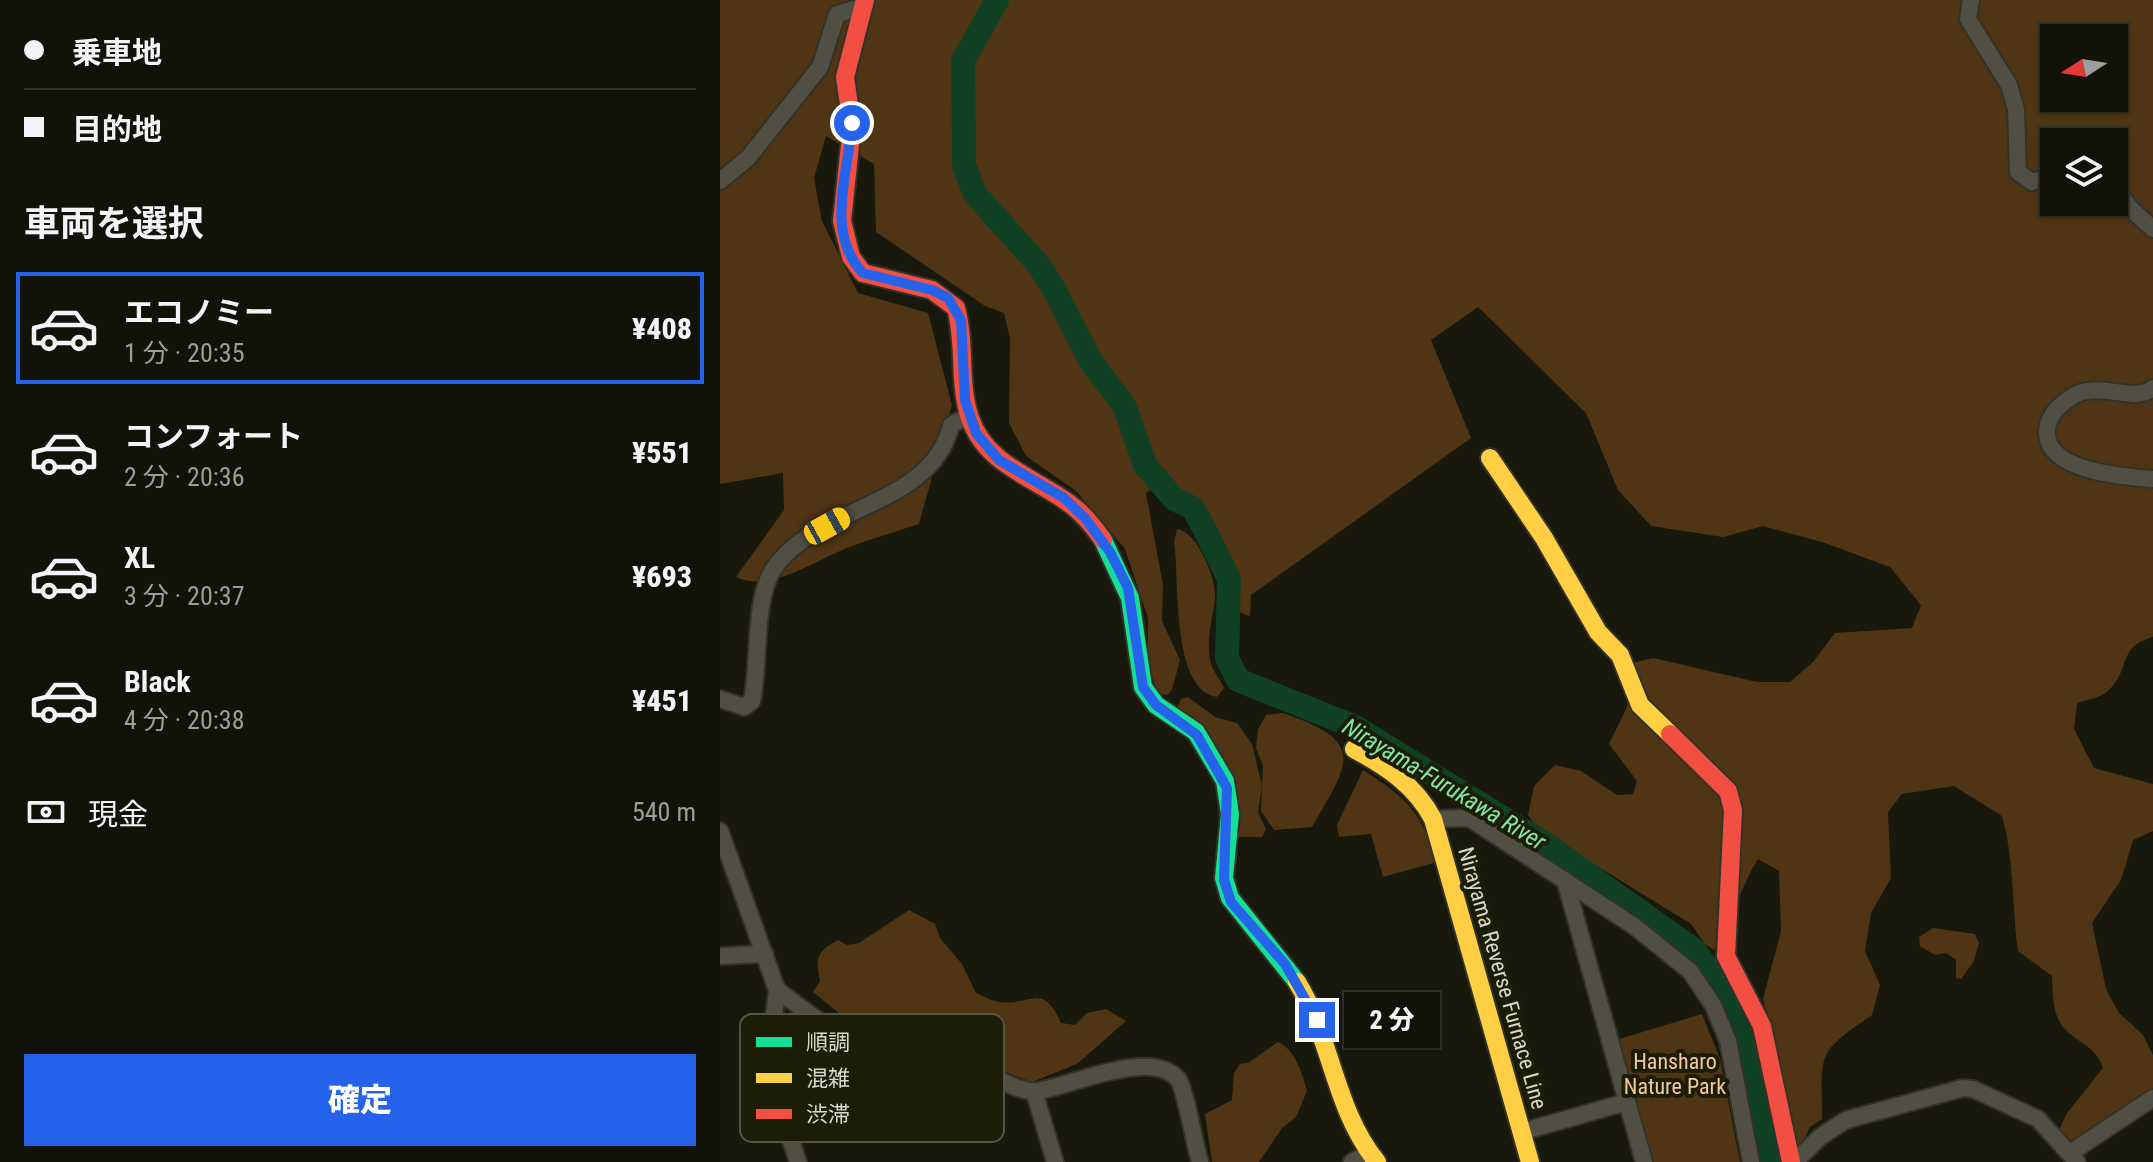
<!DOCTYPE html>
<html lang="ja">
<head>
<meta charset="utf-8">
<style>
  body { margin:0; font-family:"Roboto Condensed","Noto Sans JP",sans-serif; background:#1b1b12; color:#f1f3f6; height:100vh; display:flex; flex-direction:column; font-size:30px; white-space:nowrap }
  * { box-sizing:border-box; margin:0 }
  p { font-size:26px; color:#9c9e9c }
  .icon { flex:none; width:44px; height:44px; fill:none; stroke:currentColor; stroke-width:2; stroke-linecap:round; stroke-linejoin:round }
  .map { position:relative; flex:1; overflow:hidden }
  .sheet { display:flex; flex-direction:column; background:#121209; width:720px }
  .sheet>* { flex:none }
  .banner { display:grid; align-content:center; height:176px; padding:0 24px; background:#121209 }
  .needle { width:52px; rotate:258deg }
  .controls { position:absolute; left:1320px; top:24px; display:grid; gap:16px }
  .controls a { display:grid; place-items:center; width:88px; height:88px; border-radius:0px; background:#121209; box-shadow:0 2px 6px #0004,0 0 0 2px #31322a; font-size:40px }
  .end { position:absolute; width:36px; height:36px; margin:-18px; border:10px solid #2563eb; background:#fff; box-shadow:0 0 0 4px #fff }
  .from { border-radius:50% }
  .bubble { position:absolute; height:56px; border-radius:0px; background:#121209; box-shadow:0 2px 6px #0004,0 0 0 2px #31322a; font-size:26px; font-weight:800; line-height:56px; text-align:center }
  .car { position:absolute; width:24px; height:48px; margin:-24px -12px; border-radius:10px; box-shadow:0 0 6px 2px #0007; background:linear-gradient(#f5c518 24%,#345 0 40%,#f5c518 0 76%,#345 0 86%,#f5c518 0) }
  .banner b { display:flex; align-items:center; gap:28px; height:76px; font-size:30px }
  .banner b+b { border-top:2px solid #31322a }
  .banner i { width:20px; height:20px; background:#f1f3f6 }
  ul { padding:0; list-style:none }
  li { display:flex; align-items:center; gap:24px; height:112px; margin:0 16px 12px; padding:0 8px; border:4px solid transparent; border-radius:0px }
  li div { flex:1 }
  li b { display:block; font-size:30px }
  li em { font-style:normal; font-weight:800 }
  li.on { border-color:#2563eb }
  li>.icon { width:72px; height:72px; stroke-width:1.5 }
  h2 { padding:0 24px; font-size:36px; line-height:96px }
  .pay { display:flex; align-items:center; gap:20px; height:88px; padding:0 24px; font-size:30px }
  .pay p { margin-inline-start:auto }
  .cta { display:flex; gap:16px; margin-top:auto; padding:16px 24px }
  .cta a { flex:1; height:92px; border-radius:0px; background:#2563eb; color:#fff; font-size:32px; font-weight:800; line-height:92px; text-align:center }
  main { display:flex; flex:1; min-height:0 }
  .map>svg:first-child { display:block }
</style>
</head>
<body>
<main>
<section class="sheet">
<div class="banner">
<b><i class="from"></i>乗車地</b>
<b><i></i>目的地</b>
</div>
<h2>車両を選択</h2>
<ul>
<li class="on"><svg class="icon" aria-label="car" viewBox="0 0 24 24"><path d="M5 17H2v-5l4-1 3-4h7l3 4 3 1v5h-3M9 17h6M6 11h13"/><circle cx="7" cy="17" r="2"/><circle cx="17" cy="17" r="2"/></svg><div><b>エコノミー</b><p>1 分 · 20:35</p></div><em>¥408</em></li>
<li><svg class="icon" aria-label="car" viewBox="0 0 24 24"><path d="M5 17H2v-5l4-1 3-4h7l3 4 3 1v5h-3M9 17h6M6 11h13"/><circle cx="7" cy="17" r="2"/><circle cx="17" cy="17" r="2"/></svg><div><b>コンフォート</b><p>2 分 · 20:36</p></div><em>¥551</em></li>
<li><svg class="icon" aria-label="car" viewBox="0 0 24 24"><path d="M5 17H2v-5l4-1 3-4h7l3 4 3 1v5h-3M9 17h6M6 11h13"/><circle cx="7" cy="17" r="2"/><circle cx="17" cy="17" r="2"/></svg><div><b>XL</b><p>3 分 · 20:37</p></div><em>¥693</em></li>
<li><svg class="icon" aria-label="car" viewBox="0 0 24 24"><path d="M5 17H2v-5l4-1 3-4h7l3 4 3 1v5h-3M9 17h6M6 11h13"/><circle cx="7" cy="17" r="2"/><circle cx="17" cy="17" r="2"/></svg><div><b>Black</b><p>4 分 · 20:38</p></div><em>¥451</em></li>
</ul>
<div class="pay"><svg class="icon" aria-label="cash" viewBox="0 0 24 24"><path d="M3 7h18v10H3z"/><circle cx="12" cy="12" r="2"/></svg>現金<p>540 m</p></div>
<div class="cta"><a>確定</a></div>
</section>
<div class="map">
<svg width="1433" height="1162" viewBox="0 0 1433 1162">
  <rect width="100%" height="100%" fill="#18180c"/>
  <g fill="#503514" fill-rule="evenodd">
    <path d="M 0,0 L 1433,0 L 1433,637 C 1396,647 1412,670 1387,692 C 1380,698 1366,700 1357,703 L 1354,729 L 1374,768 L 1433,784 L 1433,831 L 1413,840 L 1401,880 L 1372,923 L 1386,989 L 1399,1013 L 1423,1035 L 1433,1055 L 1433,1090 L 1356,1145 L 1346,1141 L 1339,1130 L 1347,1113 L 1383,1068 C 1376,1046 1357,1043 1343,1027 C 1332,1013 1333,993 1332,976 L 1298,951 C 1292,908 1294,856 1282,816 L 1234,786 L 1182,794 L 1168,812 L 1171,878 L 1151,913 L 1145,951 L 1160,985 L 1152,1015 C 1095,1054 1102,1052 1102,1119 L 1090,1127 L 1079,1151 L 1043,999 L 1061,931 L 1059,871 L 1038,859 C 1020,888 1012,921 994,950 L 985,944 L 971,924 L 817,829 L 808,815 L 814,786 L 835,765 L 861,771 L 897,795 L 913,794 L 917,781 L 889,744 L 907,707 L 912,663 L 933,658 L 1037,682 L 1070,682 L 1093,662 L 1115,633 L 1192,628 L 1201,605 L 1170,567 L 1105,543 L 1043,526 L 1003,537 L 931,526 L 898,490 L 866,413 L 758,307 L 711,340 L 751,438 L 531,595 L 530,616 L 519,612 L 514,573 L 479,505 L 444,479 L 426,493 L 443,585 L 442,621 L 460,660 L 452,690 L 447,695 L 437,693 L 428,660 L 428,618 L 405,549 L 356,491 L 306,456 L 289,423 L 290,339 L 284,313 L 265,306 L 156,232 L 154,164 L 106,136 L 94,178 L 102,221 L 138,293 L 208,313 L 232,405 L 199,524 C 175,532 150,539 127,548 C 94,561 50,593 16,577 L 64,510 L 63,473 L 0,484 ZM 1334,38 L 1394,38 L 1394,98 L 1334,98 ZM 1334,142 L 1394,142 L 1394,202 L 1334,202 Z"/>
    <path d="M 457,529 C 478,532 496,578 495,598 C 493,619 486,637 490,660 C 492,671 500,678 504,688 L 497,697 C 450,690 460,577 454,542 Z"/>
    <polygon points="468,697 495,717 517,723 532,744 542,786 538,812 546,829 542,837 517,837 513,820 457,707 461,699"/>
    <path d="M 563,713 C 648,742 629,763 592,827 L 554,830 L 541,811 L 543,766 L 536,748 L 538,729 L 546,715 Z"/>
    <path d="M 643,770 C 686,797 702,813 717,862 L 663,877 L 651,834 L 619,837 L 617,825 Z"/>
    <path d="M 189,910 L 215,924 L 220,938 L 242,964 L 256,993 C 263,996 272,1001 279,1002 C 313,1006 322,981 341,1023 L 355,1025 L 367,1013 L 386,1009 L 406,1021 L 357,1064 L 312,1082 L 245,1057 L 240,1028 L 215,1016 L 192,1029 L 144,1017 L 131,1023 L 93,992 L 100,981 C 95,958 97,951 118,940 L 127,945 L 139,943 Z"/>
    <polygon points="1213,928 1255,934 1259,943 1254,961 1241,979 1236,978 1236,960 1226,953 1215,955 1200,946 1199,937"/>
    <polygon points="982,1014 1000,1059 1020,1162 931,1162 896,1040"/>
    <path d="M 558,1042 C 575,1049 583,1075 587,1091 L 576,1117 L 562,1128 L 539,1162 L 492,1162 L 485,1114 L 512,1100 L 514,1073 L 520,1064 L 528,1063 Z"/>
  </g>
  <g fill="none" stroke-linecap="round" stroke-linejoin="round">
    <polyline stroke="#104124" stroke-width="24" points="277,0 243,61 244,165 255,194 317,263 332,285 370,360 405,407 425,465 454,499 473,508 486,532 509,579 507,658 518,680 635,727 827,845 974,950 1007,994 1026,1039 1049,1162"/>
    <defs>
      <g id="street">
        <polyline points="1251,0 1248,19 1289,85 1296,109 1298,172 1312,182 1334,175"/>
        <polyline points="0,181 28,158 100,67 117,14 145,6"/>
        <polyline points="1394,186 1411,209 1433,229"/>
        <path d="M 1433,388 C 1412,405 1379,378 1350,398 C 1338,406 1327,418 1327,433 C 1327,471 1405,477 1433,479"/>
        <path d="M 0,699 L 24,707 L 32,701 C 40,664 33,599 54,568 C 99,504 212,507 231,425 L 248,416"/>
        <polyline points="713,819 749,818 914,926 970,971 993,1005 1008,1041 1031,1162"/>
        <polyline points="0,831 57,990 48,1071 78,1162"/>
        <polyline points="845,880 924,1162"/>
        <polyline points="0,956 45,954"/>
        <path d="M 57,990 L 145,1055 C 180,1068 217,1060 253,1069 C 272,1074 298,1093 317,1091 C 349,1087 431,1047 458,1079 C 465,1088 475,1146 480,1162"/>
        <polyline points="314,1091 335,1162"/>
        <polyline points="801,1132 907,1102"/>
        <polyline points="1350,1153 1433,1098"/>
        <polyline points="632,1162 649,1153"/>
        <polyline points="1075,1162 1100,1137 1126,1120 1243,1088 1253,1089 1318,1119 1357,1162"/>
      </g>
      <polyline id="fast" points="383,540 410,598 423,687 436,705 476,732 505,781 510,814 504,878 510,898 577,982"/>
      <g id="slow">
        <polyline points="770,458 824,538 878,632 900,655 920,705 950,734"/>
        <path d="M 634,749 C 667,767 695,785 713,819 L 810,1162"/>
        <path d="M 577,982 C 612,1039 614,1109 657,1162"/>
      </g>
      <g id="jam">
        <path d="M 145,0 L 125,77 L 132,126 L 122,221 L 131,257 L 143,273 L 212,290 L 236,308 C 246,344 238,383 250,418 C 266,465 314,477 350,504 C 364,514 374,527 383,540"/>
        <polyline points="950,734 1008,791 1013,810 1006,956 1042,1026 1071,1162"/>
      </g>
    </defs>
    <use href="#street" stroke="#323228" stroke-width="20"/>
    <use href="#fast" stroke="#323228" stroke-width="22"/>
    <use href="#slow" stroke="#323228" stroke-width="22"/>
    <use href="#jam" stroke="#323228" stroke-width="22"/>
    <use href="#street" stroke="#514e44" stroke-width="16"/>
    <use href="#fast" stroke="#16e098" stroke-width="18"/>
    <use href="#slow" stroke="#ffcf43" stroke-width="18"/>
    <use href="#jam" stroke="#f24e42" stroke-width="18"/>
  </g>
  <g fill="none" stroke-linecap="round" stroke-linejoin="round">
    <path stroke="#2563eb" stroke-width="10" d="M 132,123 C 129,171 104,233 143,273 L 212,290 L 228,298 L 241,320 L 245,400 L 256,433 L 279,460 L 344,498 L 365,518 L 390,552 L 408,588 L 423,687 L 436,705 L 477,735 L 507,788 L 504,880 L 511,902 L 565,964 L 597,1020"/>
  </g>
  <g text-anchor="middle" stroke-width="8" stroke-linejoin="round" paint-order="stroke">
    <g font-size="22" fill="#d7d9cb" stroke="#1c1d07">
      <text transform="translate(783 978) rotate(74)" y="8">Nirayama Reverse Furnace Line</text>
    </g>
    <g font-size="22" fill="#f4c99d" stroke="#1c1d07">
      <text x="955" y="1069">Hansharo<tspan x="955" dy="25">Nature Park</tspan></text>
    </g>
    <g font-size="24" font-style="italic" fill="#85e4a5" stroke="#1c1d07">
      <text transform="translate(724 784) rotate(31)" y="8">Nirayama-Furukawa River</text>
    </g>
  </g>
  <rect x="20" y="1014" width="264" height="128" rx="12" fill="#1c1d07" stroke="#545542" stroke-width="2"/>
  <rect x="36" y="1037" width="36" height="10" fill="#16e098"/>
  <rect x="36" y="1073" width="36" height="10" fill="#ffcf43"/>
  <rect x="36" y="1109" width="36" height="10" fill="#f24e42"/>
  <g font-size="22" fill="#d7d9cb">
    <text x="86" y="1050">順調</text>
    <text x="86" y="1086">混雑</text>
    <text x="86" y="1122">渋滞</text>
  </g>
</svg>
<div class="controls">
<a><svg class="needle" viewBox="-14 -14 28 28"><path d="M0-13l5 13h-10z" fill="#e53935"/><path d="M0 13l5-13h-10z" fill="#9c9e9c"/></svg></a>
<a><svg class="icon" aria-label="layers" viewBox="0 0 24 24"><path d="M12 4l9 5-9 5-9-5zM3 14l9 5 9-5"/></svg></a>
</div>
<i class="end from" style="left:132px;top:123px"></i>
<i class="end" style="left:597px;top:1020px"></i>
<div class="bubble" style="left:624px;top:992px;width:96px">2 分</div>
<i class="car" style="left:107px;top:526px;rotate:61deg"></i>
</div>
</main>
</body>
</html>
